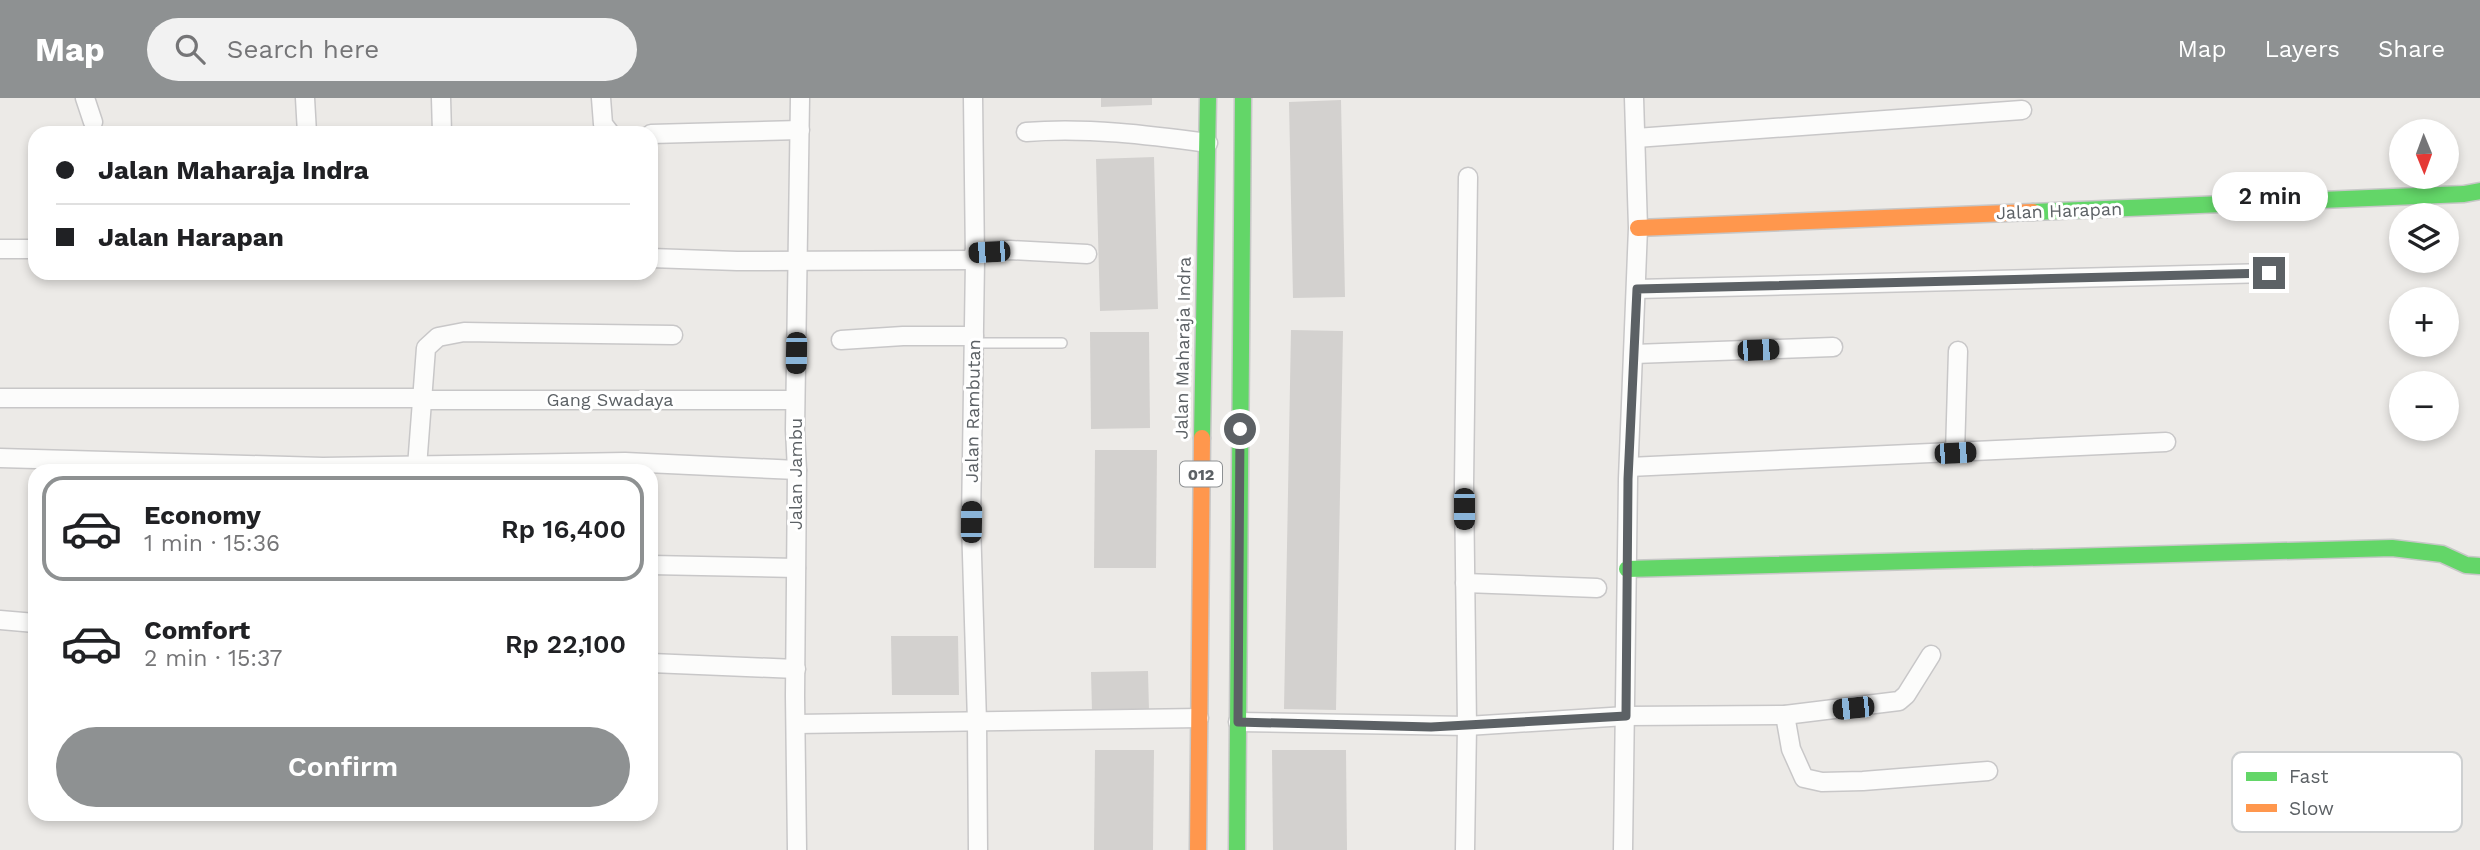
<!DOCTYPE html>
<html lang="en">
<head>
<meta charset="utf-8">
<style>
  body { margin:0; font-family:"Work Sans",sans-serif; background:#f2f2f2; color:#202124; height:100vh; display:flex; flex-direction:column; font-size:26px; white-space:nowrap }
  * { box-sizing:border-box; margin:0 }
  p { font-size:23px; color:#757577 }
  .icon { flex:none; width:38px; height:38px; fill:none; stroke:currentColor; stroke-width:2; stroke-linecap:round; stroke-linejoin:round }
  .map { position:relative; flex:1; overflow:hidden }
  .panel { position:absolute; left:28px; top:366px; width:630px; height:357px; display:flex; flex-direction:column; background:#fff; border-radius:21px; box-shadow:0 4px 10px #0003 }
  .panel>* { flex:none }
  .hud { position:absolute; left:28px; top:28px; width:630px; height:154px; border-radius:21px; box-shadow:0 4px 10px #0003; display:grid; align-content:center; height:154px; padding:0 28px; background:#fff }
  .needle { width:46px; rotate:179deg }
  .buttons { position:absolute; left:2389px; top:21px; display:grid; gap:14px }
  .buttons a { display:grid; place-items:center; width:70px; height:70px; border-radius:50%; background:#fff; box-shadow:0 4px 10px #0003; font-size:35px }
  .end { position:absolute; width:32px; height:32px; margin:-16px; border:9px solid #5c6165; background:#fff; box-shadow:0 0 0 4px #fff }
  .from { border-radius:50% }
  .bubble { position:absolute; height:49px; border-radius:24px; background:#fff; box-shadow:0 4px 10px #0003; font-size:23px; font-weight:600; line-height:49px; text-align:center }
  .car { position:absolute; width:21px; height:42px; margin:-21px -10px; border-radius:9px; box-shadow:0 0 5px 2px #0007; background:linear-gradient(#222 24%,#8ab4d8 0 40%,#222 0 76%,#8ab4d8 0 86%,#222 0) }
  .hud b { display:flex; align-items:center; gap:24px; height:66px; font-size:26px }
  .hud b+b { border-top:2px solid #e0e0e0 }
  .hud i { width:18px; height:18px; background:#202124 }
  ul { padding:12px 0 0; list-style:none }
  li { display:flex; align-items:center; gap:21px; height:105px; margin:0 14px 10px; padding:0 14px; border:4px solid transparent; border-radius:21px }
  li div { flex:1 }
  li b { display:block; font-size:26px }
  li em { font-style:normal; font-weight:600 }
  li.current { border-color:#8e9192 }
  li>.icon { width:63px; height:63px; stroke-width:1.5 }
  .action { display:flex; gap:14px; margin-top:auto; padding:14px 28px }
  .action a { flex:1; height:80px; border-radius:42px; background:#8e9192; color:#fff; font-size:28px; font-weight:600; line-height:80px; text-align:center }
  header { display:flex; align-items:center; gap:42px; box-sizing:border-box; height:98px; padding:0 35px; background:#8e9192; color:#fff }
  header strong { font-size:33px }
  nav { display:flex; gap:38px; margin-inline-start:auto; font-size:24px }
  .search { width:490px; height:63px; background:#f2f2f2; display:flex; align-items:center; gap:18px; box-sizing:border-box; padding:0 24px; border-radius:38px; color:#757577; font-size:26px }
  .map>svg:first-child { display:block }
</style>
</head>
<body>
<header>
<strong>Map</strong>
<div class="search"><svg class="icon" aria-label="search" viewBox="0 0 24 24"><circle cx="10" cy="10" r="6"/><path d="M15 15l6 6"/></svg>Search here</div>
<nav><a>Map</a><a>Layers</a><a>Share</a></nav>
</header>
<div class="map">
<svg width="2480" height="752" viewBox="0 0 2480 752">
  <rect width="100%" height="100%" fill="#eceae7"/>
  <g fill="#d3d1cf">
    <polygon points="1101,0 1152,0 1152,7 1101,9"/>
    <polygon points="1341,2 1345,199 1293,200 1289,4"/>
    <polygon points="1154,59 1158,211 1100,213 1096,61"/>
    <polygon points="1291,232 1343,233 1336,612 1284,611"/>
    <polygon points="1090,234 1149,234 1150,330 1091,331"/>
    <polygon points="1095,352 1157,352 1156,470 1094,470"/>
    <polygon points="891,538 958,538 959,597 892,597"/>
    <polygon points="1148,573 1149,613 1092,614 1091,574"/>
    <polygon points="1095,652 1154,652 1153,752 1094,752"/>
    <polygon points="1272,652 1346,652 1347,752 1273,752"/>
  </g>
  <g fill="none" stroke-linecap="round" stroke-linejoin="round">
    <defs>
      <polyline id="lane" points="974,245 1062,245"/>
      <g id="street">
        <polyline points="85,0 93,24"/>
        <polyline points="305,0 307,35"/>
        <polyline points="441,0 442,35"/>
        <polyline points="601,0 603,26 610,35"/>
        <polyline points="973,0 975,162 971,424 977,624 978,752"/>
        <path d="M 1026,34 C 1086,29 1149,37 1208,45"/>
        <polyline points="651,36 800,32"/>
        <polyline points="1636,40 2022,12"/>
        <polyline points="0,151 35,151"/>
        <polyline points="974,155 1010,152 1087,156"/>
        <polyline points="651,160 737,163 975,162"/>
        <polyline points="1637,191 2269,175"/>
        <polyline points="841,242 903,238 974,238"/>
        <polyline points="1634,256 1833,249"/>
        <polyline points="0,300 424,300"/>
        <polyline points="424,302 795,302"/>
        <polyline points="1955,355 1958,253"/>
        <polyline points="0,360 323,369 625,364 797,372"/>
        <polyline points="417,369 426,250 438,239 464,234 673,237"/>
        <polyline points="1629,369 2166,344"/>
        <polyline points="651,467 796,470"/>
        <polyline points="1465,485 1597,490"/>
        <polyline points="0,522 35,525"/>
        <polyline points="651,565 796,571"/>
        <polyline points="1785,617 1791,651 1804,680 1822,684 1863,683 1988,673"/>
        <polyline points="1238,624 1467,628 1626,618 1785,617 1899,603 1906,597 1931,557"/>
        <polyline points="796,626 1199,620"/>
        <polyline points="797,752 795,598 797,372 795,332 800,0"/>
        <polyline points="1465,752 1467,628 1464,386 1468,79"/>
        <polyline points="1623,752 1628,381 1638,130 1634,0"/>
      </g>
      <g id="fast">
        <polyline points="2033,114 2464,96 2480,93"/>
        <polyline points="1202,340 1208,0"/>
        <polyline points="1627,471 2392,450 2442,456 2466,467 2480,468"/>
        <polyline points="1237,752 1243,0"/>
      </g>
      <g id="slow">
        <polyline points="1638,130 2033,114"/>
        <polyline points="1198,752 1202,340"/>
      </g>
    </defs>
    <use href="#lane" stroke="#c8c7c8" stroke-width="12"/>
    <use href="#street" stroke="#c8c7c8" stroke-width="21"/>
    <use href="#fast" stroke="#c7c7c7" stroke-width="19"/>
    <use href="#slow" stroke="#c7c7c7" stroke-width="19"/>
    <use href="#lane" stroke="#fcfcfb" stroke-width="9"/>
    <use href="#street" stroke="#fcfcfb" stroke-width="18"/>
    <use href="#fast" stroke="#63d668" stroke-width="16"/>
    <use href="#slow" stroke="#ff974d" stroke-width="16"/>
  </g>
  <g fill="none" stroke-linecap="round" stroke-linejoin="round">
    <polyline stroke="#5c6165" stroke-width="9" points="1240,331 1238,624 1431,629 1626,618 1628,381 1637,191 2269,175"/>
  </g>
  <g text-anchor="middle" stroke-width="6" stroke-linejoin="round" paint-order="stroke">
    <rect fill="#fff" stroke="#8d9093" stroke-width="2" x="1180" y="363.5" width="42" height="25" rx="5"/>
    <g font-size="16" font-weight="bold" fill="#5c6165">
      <text x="1201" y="382">012</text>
    </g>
    <g font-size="18" fill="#5c6165" stroke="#fff">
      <text transform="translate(2059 113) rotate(-2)" y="6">Jalan Harapan</text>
      <text transform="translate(1183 250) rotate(-89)" y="6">Jalan Maharaja Indra</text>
      <text x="610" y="308">Gang Swadaya</text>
      <text transform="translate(973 313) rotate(-89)" y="6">Jalan Rambutan</text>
      <text transform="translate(796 376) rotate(-90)" y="6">Jalan Jambu</text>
    </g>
  </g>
  <rect x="2232" y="654" width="230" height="80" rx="10" fill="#fff" stroke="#ced0d1" stroke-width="2"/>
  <rect x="2246" y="674" width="31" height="9" fill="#63d668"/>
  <rect x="2246" y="706" width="31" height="8" fill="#ff974d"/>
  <g font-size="19" fill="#5c6165">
    <text x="2289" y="685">Fast</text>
    <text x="2289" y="717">Slow</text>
  </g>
</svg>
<div class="buttons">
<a><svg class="needle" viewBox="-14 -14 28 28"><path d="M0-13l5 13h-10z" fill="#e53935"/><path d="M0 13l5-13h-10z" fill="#757577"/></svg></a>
<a><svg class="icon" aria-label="layers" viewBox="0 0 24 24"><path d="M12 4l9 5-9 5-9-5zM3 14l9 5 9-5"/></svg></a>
<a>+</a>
<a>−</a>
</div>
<i class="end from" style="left:1240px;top:331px"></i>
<i class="end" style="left:2269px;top:175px"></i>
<div class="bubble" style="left:2212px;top:74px;width:116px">2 min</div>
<i class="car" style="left:989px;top:154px;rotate:267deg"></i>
<i class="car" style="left:1758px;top:252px;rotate:88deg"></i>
<i class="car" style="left:796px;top:255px;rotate:181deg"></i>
<i class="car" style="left:1955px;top:355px;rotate:87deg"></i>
<i class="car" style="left:1464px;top:411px;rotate:180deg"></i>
<i class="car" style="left:971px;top:424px;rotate:1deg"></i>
<i class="car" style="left:1853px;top:610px;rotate:264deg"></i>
<div class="hud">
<b><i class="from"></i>Jalan Maharaja Indra</b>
<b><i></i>Jalan Harapan</b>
</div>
<section class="panel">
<ul>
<li class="current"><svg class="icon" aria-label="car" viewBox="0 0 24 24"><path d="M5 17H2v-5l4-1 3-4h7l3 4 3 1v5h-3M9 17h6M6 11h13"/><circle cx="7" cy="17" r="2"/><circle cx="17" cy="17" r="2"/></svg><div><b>Economy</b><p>1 min · 15:36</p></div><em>Rp 16,400</em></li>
<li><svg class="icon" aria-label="car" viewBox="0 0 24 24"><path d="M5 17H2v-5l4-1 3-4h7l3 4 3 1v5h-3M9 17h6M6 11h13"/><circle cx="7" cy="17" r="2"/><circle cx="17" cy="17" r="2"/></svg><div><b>Comfort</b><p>2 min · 15:37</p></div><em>Rp 22,100</em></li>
</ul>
<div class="action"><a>Confirm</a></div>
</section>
</div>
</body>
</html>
